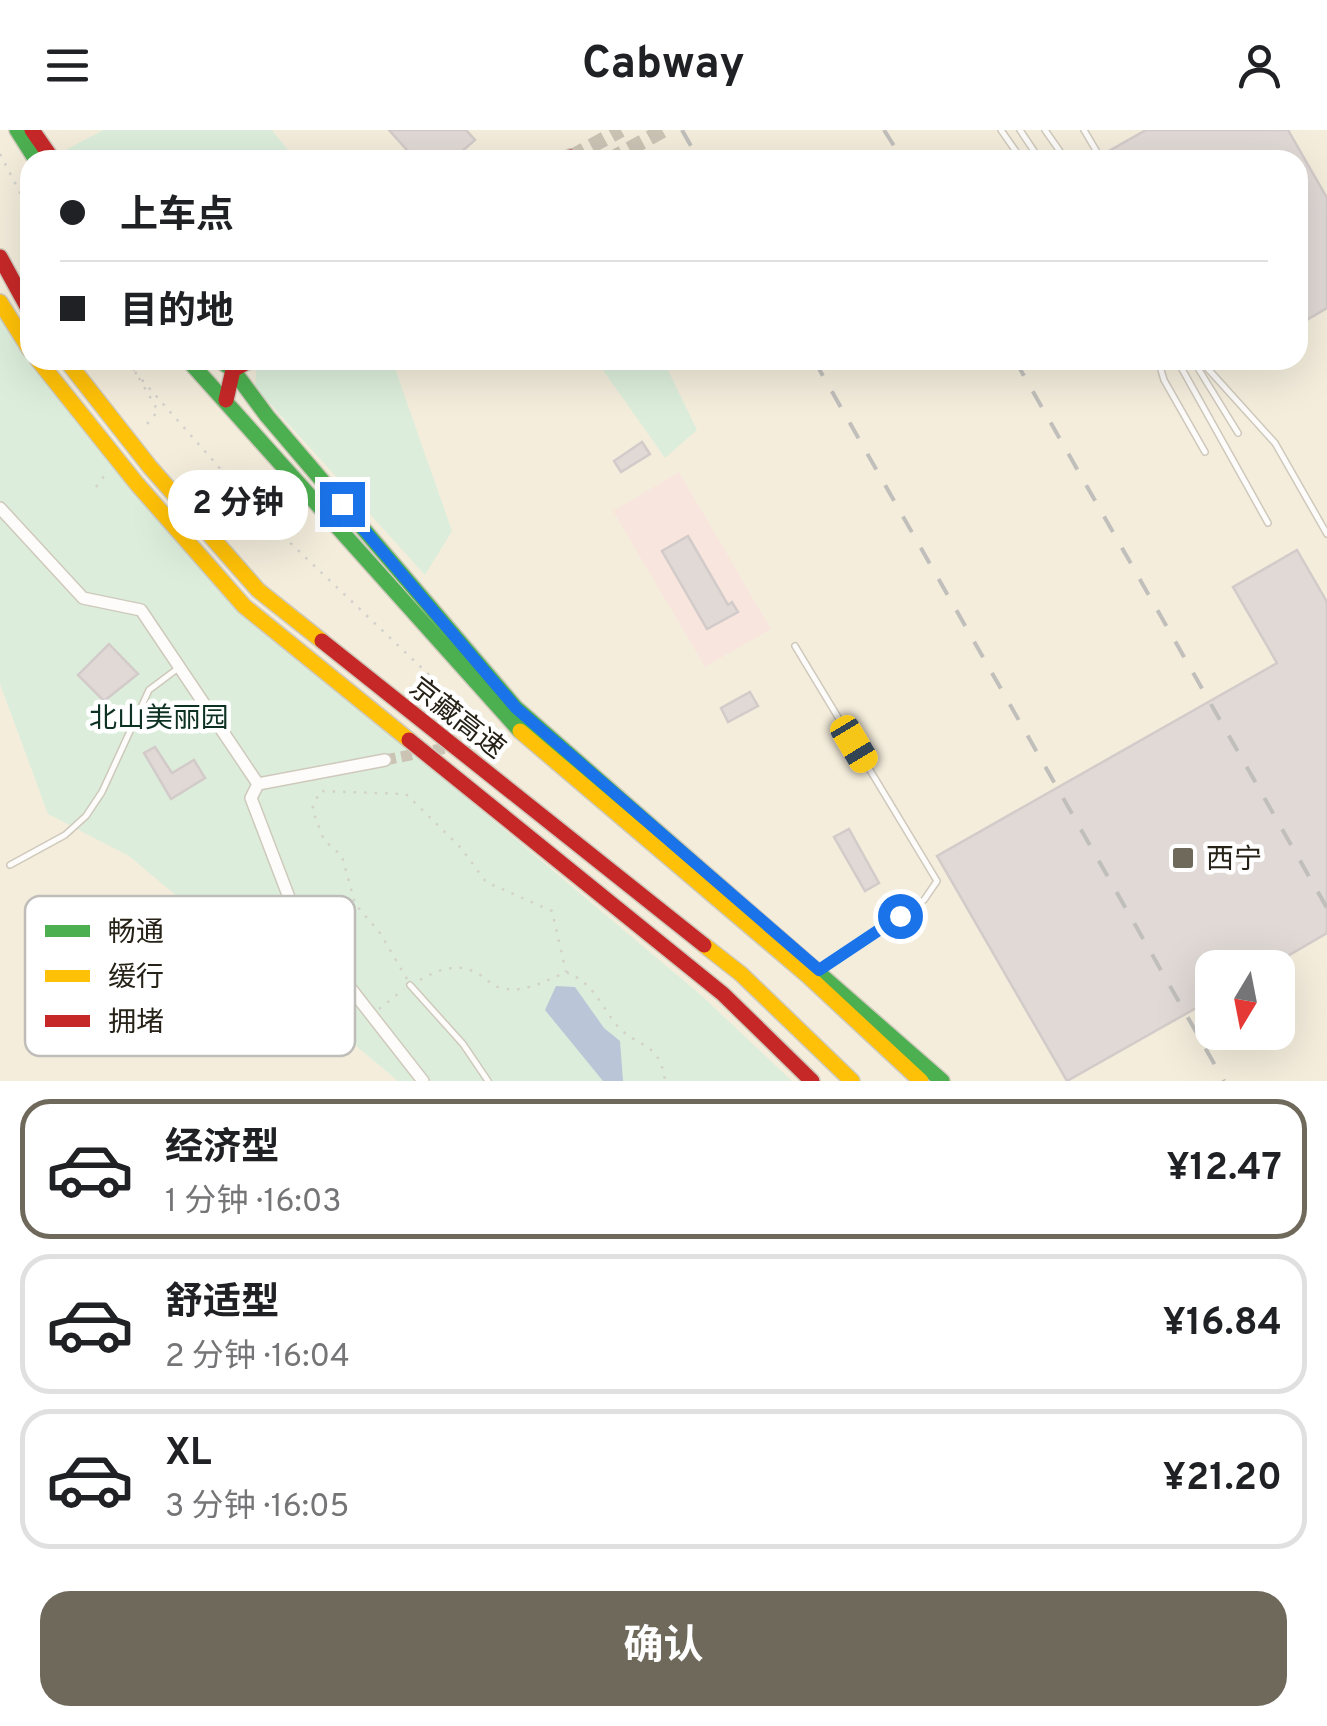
<!DOCTYPE html>
<html lang="zh">
<head>
<meta charset="utf-8">
<style>
  body { margin:0; font-family:Overpass,"Noto Sans SC",sans-serif; background:#f6f6f6; color:#202124; height:100vh; display:flex; flex-direction:column; font-size:38px; white-space:nowrap }
  * { box-sizing:border-box; margin:0 }
  p { font-size:32px; color:#757577 }
  .icon { flex:none; width:55px; height:55px; fill:none; stroke:currentColor; stroke-width:2; stroke-linecap:round; stroke-linejoin:round }
  .map { position:relative; height:951px; overflow:hidden }
  .panel { display:flex; flex-direction:column; background:#fff; flex:1 }
  .panel>* { flex:none }
  .hud { position:absolute; left:20px; top:20px; width:1288px; height:220px; border-radius:30px; box-shadow:0 10px 40px #0002; display:grid; align-content:center; height:220px; padding:0 40px; background:#fff }
  .needle { width:65px; rotate:190deg }
  .tools { position:absolute; left:1195px; top:820px; display:grid; gap:20px }
  .tools a { display:grid; place-items:center; width:100px; height:100px; border-radius:20px; background:#fff; box-shadow:0 10px 40px #0002; font-size:50px }
  .end { position:absolute; width:45px; height:45px; margin:-22px; border:12px solid #1a73e8; background:#fff; box-shadow:0 0 0 5px #fff }
  .from { border-radius:50% }
  .bubble { position:absolute; height:70px; border-radius:30px; background:#fff; box-shadow:0 10px 40px #0002; font-size:32px; font-weight:700; line-height:70px; text-align:center }
  .car { position:absolute; width:30px; height:60px; margin:-30px -15px; border-radius:12px; box-shadow:0 0 8px 2px #0007; background:linear-gradient(#f5c518 24%,#345 0 40%,#f5c518 0 76%,#345 0 86%,#f5c518 0) }
  .hud b { display:flex; align-items:center; gap:35px; height:95px; font-size:38px }
  .hud b+b { border-top:2px solid #e0e0e0 }
  .hud i { width:25px; height:25px; background:#202124 }
  ul { padding:18px 0 0; list-style:none }
  li { display:flex; align-items:center; gap:30px; height:140px; margin:0 20px 15px; padding:0 20px; border:5px solid #e0e0e0; border-radius:30px }
  li div { flex:1 }
  li b { display:block; font-size:38px }
  li em { font-style:normal; font-weight:700 }
  li.active { border-color:#6f695c }
  li>.icon { width:90px; height:90px; stroke-width:1.5 }
  .button { display:flex; gap:20px; margin-top:auto; padding:20px 40px }
  .button a { flex:1; height:115px; border-radius:30px; background:#6f695c; color:#fff; font-size:40px; font-weight:700; line-height:115px; text-align:center }
  header { display:flex; justify-content:space-between; align-items:center; height:130px; padding:0 40px; background:#fff; font-size:45px; font-weight:700 }
  .map>svg:first-child { display:block }
</style>
</head>
<body>
<header><svg class="icon" aria-label="menu" viewBox="0 0 24 24"><path d="M4 6h16M4 12h16M4 18h16"/></svg>Cabway<svg class="icon" aria-label="person" viewBox="0 0 24 24"><circle cx="12" cy="8" r="4"/><path d="M4 21q1-7 8-7t8 7"/></svg></header>
<div class="map">
<svg width="1327" height="951" viewBox="0 0 1327 951">
  <rect width="100%" height="100%" fill="#f4eddc"/>
  <polygon fill="#f8e6de" points="679,342 771,499 705,537 613,381"/>
  <g fill="#dceedb">
    <polygon points="103,0 272,0 296,30 73,30 66,20"/>
    <polygon points="0,177 279,510 702,866 792,951 398,951 129,726 48,684 0,554"/>
    <polygon points="264,230 392,230 452,401 425,445 255,257 257,233"/>
    <polygon points="596,230 663,230 697,300 665,328"/>
  </g>
  <polygon fill="#bbc5d8" points="556,856 575,857 604,898 620,911 623,951 603,951 545,880"/>
  <g fill="#e0d9d6" stroke="#d2cbc9" stroke-width="2.5">
    <polygon points="389,0 466,0 475,10 452,30 416,30"/>
    <polygon points="1146,0 1288,0 1327,68 1327,178 1298,195 1298,30 1093,30"/>
    <polygon points="642,312 650,324 621,342 614,331"/>
    <polygon points="688,406 728,475 732,472 738,482 707,499 662,421"/>
    <polygon points="1297,420 1327,472 1327,803 1267,838 1212,838 1212,869 1067,951 937,726 1277,533 1233,457"/>
    <polygon points="109,514 138,544 104,571 78,545"/>
    <polygon points="750,562 758,576 728,592 721,578"/>
    <polygon points="155,617 172,643 194,630 205,648 171,669 144,623"/>
    <polygon points="849,699 879,753 865,761 834,707"/>
  </g>
  <g fill="none" stroke-linecap="round" stroke-linejoin="round">
    <polyline stroke="#cbc4b5" stroke-width="11" stroke-dasharray="11 5.5" stroke-linecap="butt" points="385,630 482,611"/>
    <g stroke="#cbc4b5" stroke-width="15" stroke-dasharray="15 8" stroke-linecap="butt">
      <polyline points="571,27 621,0"/>
      <polyline points="609,30 664,0"/>
    </g>
    <defs>
      <g id="lane">
        <polyline points="1001,0 1022,30"/>
        <polyline points="1020,0 1040,30"/>
        <polyline points="1045,0 1066,30"/>
        <polyline points="1084,0 1097,22"/>
        <polyline points="1158,230 1164,250 1205,322"/>
        <polyline points="1163,230 1171,230"/>
        <polyline points="1177,230 1268,393"/>
        <polyline points="1193,230 1238,303"/>
        <polyline points="1200,230 1275,313 1327,404"/>
        <polyline points="795,516 937,751 924,770 821,838"/>
        <polyline points="10,735 65,705 86,686 102,662 149,560 177,539"/>
        <polyline points="410,855 463,914 488,951"/>
      </g>
      <g id="street">
        <polyline points="0,378 83,468 141,480 258,654 251,668 298,791 423,951"/>
        <polyline points="258,654 385,630"/>
      </g>
      <g id="fast">
        <polyline points="17,0 36,30"/>
        <polyline points="188,230 520,601"/>
        <polyline points="219,230 233,240 267,286 516,578 942,951"/>
      </g>
      <g id="slow">
        <polyline points="0,172 30,220"/>
        <polyline points="38,230 137,354 244,476 409,610"/>
        <polyline points="66,230 150,337 258,460 322,511"/>
        <polyline points="520,601 807,845 921,951"/>
        <polyline points="704,815 741,844 852,951"/>
      </g>
      <g id="jam">
        <polyline points="32,0 53,30"/>
        <polyline points="566,30 571,27"/>
        <polyline points="0,127 30,182"/>
        <polyline points="226,270 233,240 251,230"/>
        <polyline points="322,511 704,815"/>
        <polyline points="409,610 723,864 812,951"/>
      </g>
    </defs>
    <use href="#lane" stroke="#cfc9bc" stroke-width="8"/>
    <use href="#street" stroke="#cfc9bc" stroke-width="14"/>
    <use href="#fast" stroke="#cfc9bc" stroke-width="18"/>
    <use href="#slow" stroke="#cfc9bc" stroke-width="18"/>
    <use href="#jam" stroke="#cfc9bc" stroke-width="18"/>
    <g stroke="#d3d1cc" stroke-width="2.5" stroke-dasharray="2.5 8" stroke-linecap="butt">
      <polyline points="0,24 30,82"/>
      <polyline points="127,230 135,241"/>
      <polyline points="135,242 261,385 490,603 482,611"/>
      <polyline points="139,248 158,281 147,294"/>
      <polyline points="96,357 108,341"/>
      <polyline points="407,849 380,803 355,774 342,726 324,710 312,679 320,661 406,664 461,718 486,752 552,781 566,842"/>
      <path d="M 420,850 C 439,839 458,832 479,844 C 489,851 493,857 506,859 C 526,862 548,850 566,842 C 594,854 598,871 615,893 C 635,919 660,909 665,951"/>
      <polyline points="379,879 404,859"/>
    </g>
    <use href="#lane" stroke="#fdfcfa" stroke-width="5"/>
    <use href="#street" stroke="#fdfcfa" stroke-width="11"/>
    <use href="#fast" stroke="#4caf50" stroke-width="15"/>
    <use href="#slow" stroke="#ffc107" stroke-width="15"/>
    <use href="#jam" stroke="#c62828" stroke-width="15"/>
    <g stroke="#c1bfbb" stroke-width="4" stroke-dasharray="18 18" stroke-linecap="butt">
      <polyline points="682,0 699,30"/>
      <polyline points="884,0 903,30"/>
      <polyline points="814,230 1224,951"/>
      <polyline points="1015,230 1327,778"/>
    </g>
  </g>
  <g fill="none" stroke-linecap="round" stroke-linejoin="round">
    <polyline stroke="#1a73e8" stroke-width="12" points="342,374 516,578 819,840 900,786"/>
  </g>
  <rect fill="#6f695c" stroke="#fff" stroke-width="4" x="1171" y="716" width="24" height="24" rx="5"/>
  <g text-anchor="middle" stroke-width="9" stroke-linejoin="round" paint-order="stroke">
    <g font-size="28" fill="#0d3223" stroke="#fff">
      <text x="159" y="597">北山美丽园</text>
    </g>
    <g font-size="28" fill="#272217" stroke="#fff">
      <text transform="translate(458 587) rotate(38)" y="10">京藏高速</text>
    </g>
    <g font-size="28" fill="#272217" stroke="#fff" text-anchor="start">
      <text x="1206" y="738">西宁</text>
    </g>
  </g>
  <rect x="25" y="766" width="330" height="160" rx="15" fill="#fff" stroke="#bebdb9" stroke-width="2.5"/>
  <rect x="45" y="795" width="45" height="12" fill="#4caf50"/>
  <rect x="45" y="840" width="45" height="12" fill="#ffc107"/>
  <rect x="45" y="885" width="45" height="12" fill="#c62828"/>
  <g font-size="28" fill="#272217">
    <text x="108" y="811">畅通</text>
    <text x="108" y="856">缓行</text>
    <text x="108" y="901">拥堵</text>
  </g>
</svg>
<div class="tools">
<a><svg class="needle" viewBox="-14 -14 28 28"><path d="M0-13l5 13h-10z" fill="#e53935"/><path d="M0 13l5-13h-10z" fill="#757577"/></svg></a>
</div>
<i class="end from" style="left:900px;top:786px"></i>
<i class="end" style="left:342px;top:374px"></i>
<div class="bubble" style="left:168px;top:340px;width:140px">2 分钟</div>
<i class="car" style="left:854px;top:614px;rotate:149deg"></i>
<div class="hud">
<b><i class="from"></i>上车点</b>
<b><i></i>目的地</b>
</div>
</div>
<section class="panel">
<ul>
<li class="active"><svg class="icon" aria-label="car" viewBox="0 0 24 24"><path d="M5 17H2v-5l4-1 3-4h7l3 4 3 1v5h-3M9 17h6M6 11h13"/><circle cx="7" cy="17" r="2"/><circle cx="17" cy="17" r="2"/></svg><div><b>经济型</b><p>1 分钟 · 16:03</p></div><em>¥12.47</em></li>
<li><svg class="icon" aria-label="car" viewBox="0 0 24 24"><path d="M5 17H2v-5l4-1 3-4h7l3 4 3 1v5h-3M9 17h6M6 11h13"/><circle cx="7" cy="17" r="2"/><circle cx="17" cy="17" r="2"/></svg><div><b>舒适型</b><p>2 分钟 · 16:04</p></div><em>¥16.84</em></li>
<li><svg class="icon" aria-label="car" viewBox="0 0 24 24"><path d="M5 17H2v-5l4-1 3-4h7l3 4 3 1v5h-3M9 17h6M6 11h13"/><circle cx="7" cy="17" r="2"/><circle cx="17" cy="17" r="2"/></svg><div><b>XL</b><p>3 分钟 · 16:05</p></div><em>¥21.20</em></li>
</ul>
<div class="button"><a>确认</a></div>
</section>
</body>
</html>
